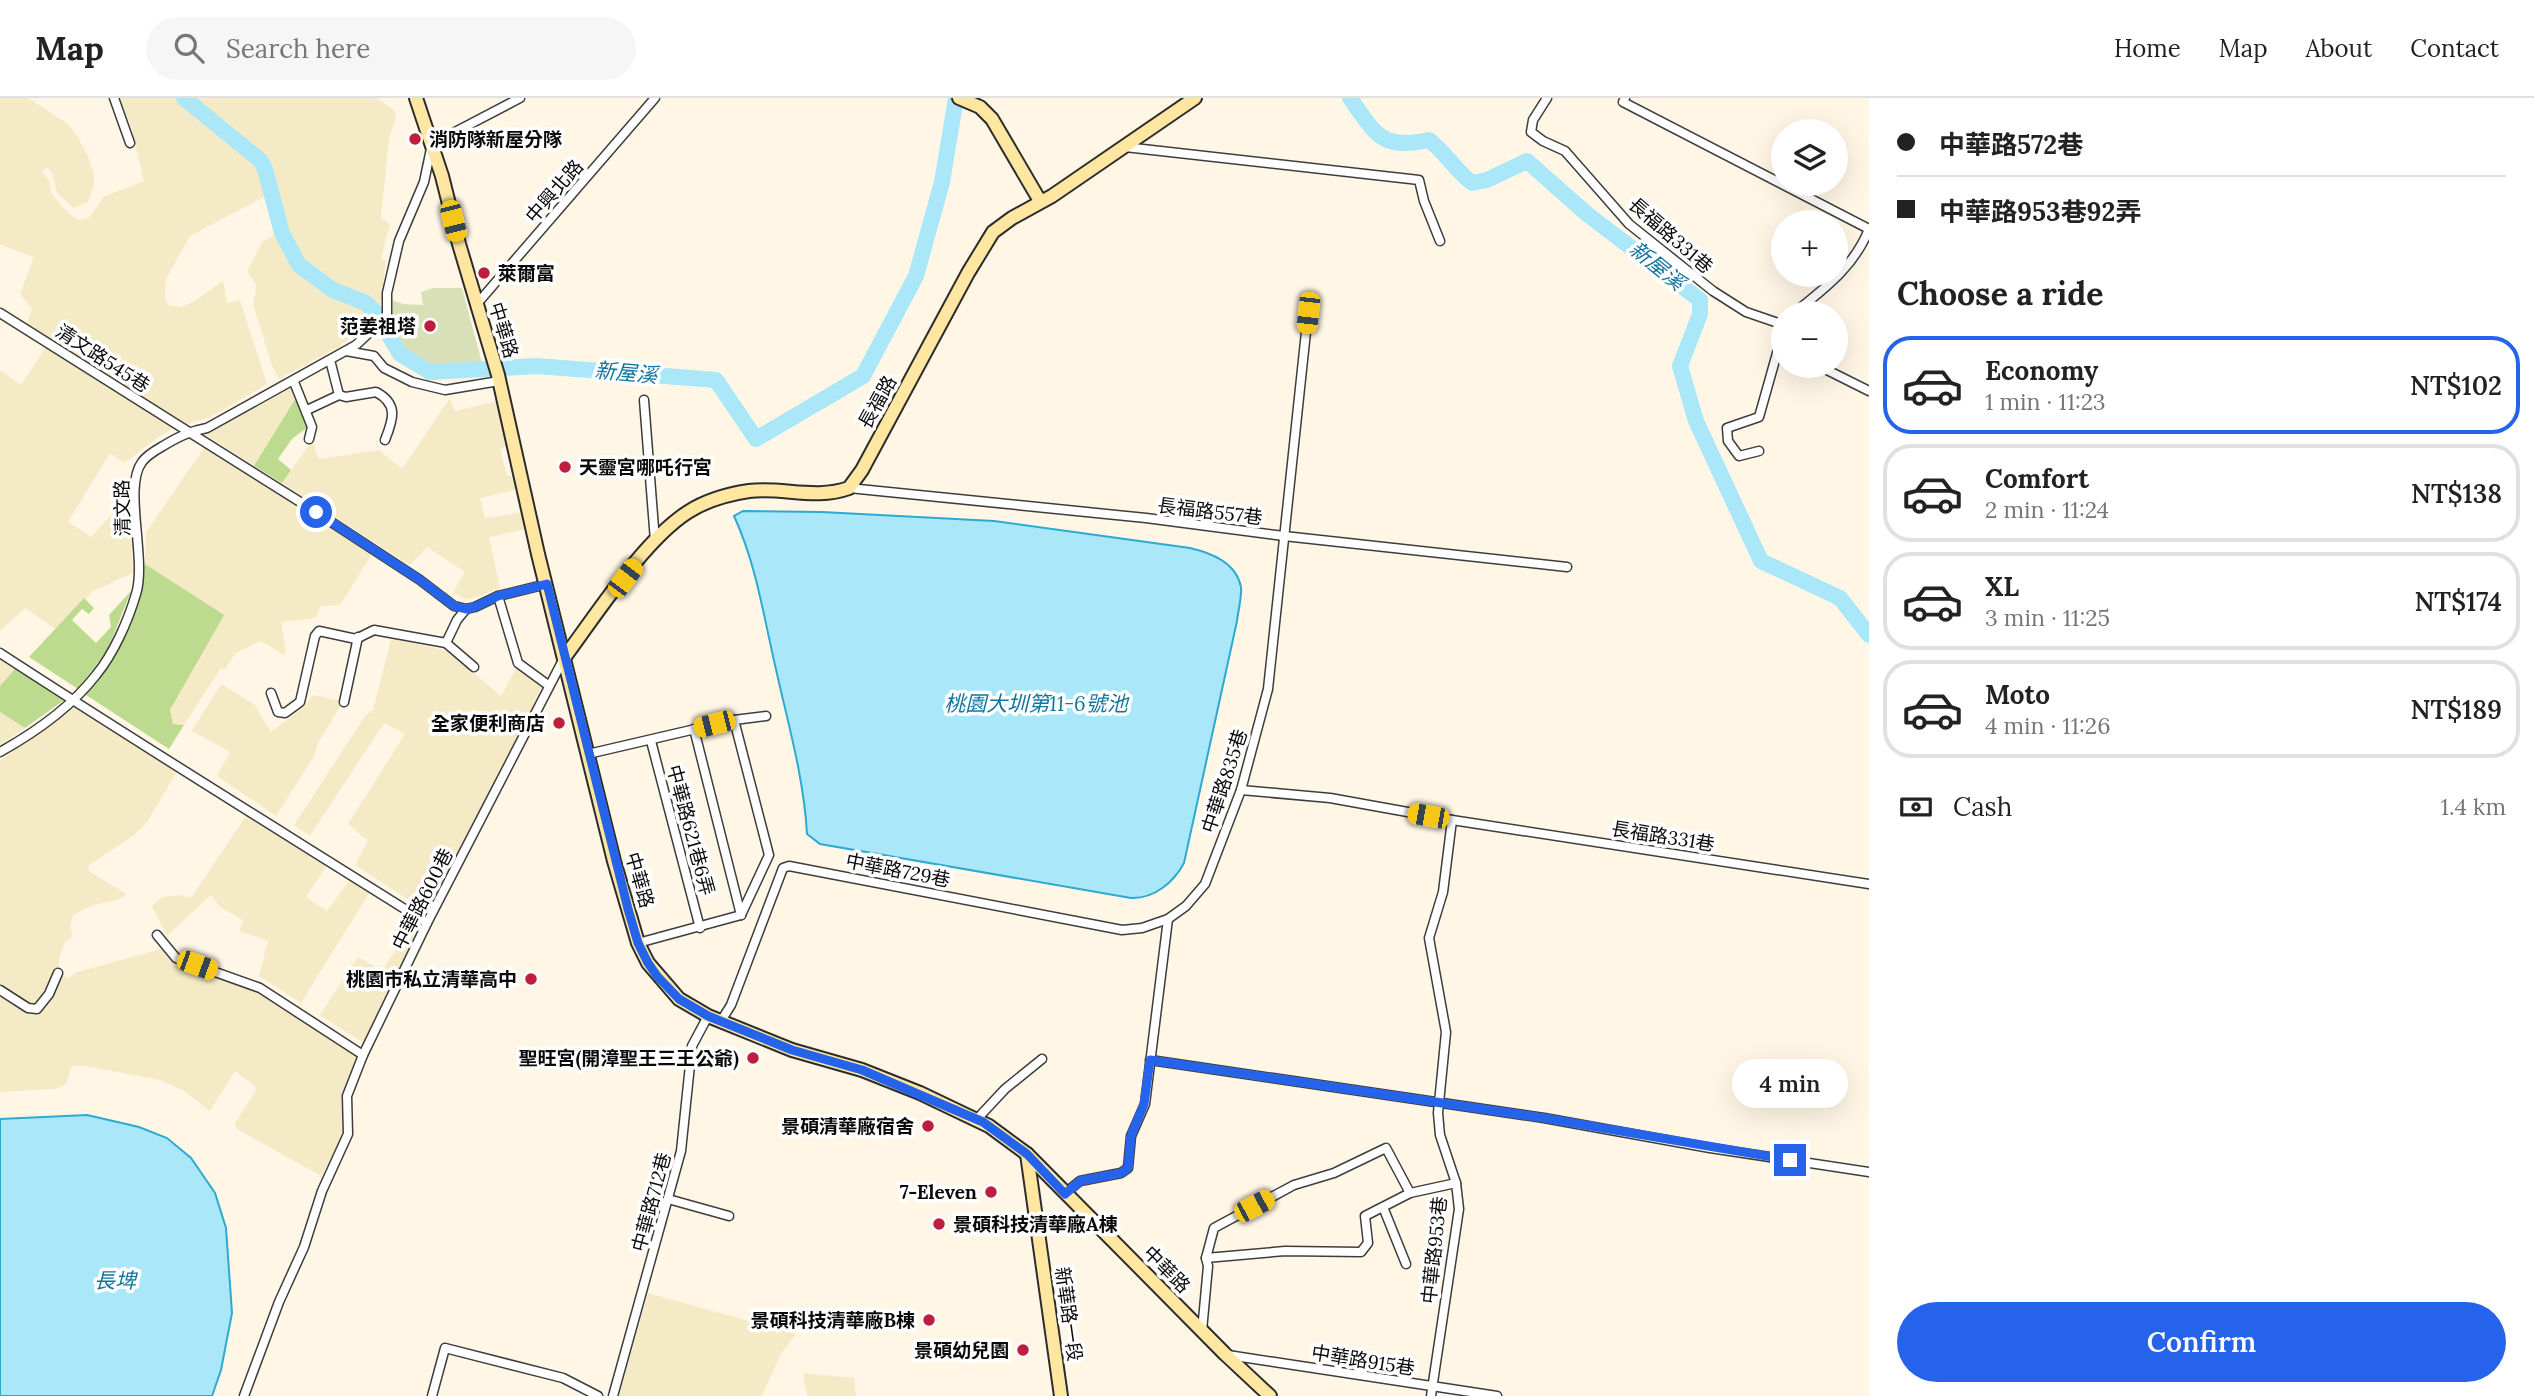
<!DOCTYPE html>
<html lang="en">
<head>
<meta charset="utf-8">
<style>
  body { margin:0; font-family:Lora,"Noto Sans TC",serif; background:#f6f6f6; color:#222; height:100vh; display:flex; flex-direction:column; font-size:26px; white-space:nowrap }
  * { box-sizing:border-box; margin:0 }
  p { font-size:23px; color:#767676 }
  .icon { flex:none; width:38px; height:38px; fill:none; stroke:currentColor; stroke-width:2; stroke-linecap:round; stroke-linejoin:round }
  .map { position:relative; flex:1; overflow:hidden }
  .drawer { display:flex; flex-direction:column; background:#fff; width:665px }
  .drawer>* { flex:none }
  .banner { display:grid; align-content:center; height:154px; padding:0 28px; background:#fff }
  .buttons { position:absolute; left:1771px; top:21px; display:grid; gap:14px }
  .buttons a { display:grid; place-items:center; width:77px; height:77px; border-radius:50%; background:#fff; box-shadow:0 7px 28px #0002; font-size:35px }
  .end { position:absolute; width:32px; height:32px; margin:-16px; border:9px solid #2563eb; background:#fff; box-shadow:0 0 0 4px #fff }
  .from { border-radius:50% }
  .bubble { position:absolute; height:49px; border-radius:24px; background:#fff; box-shadow:0 7px 28px #0002; font-size:23px; font-weight:600; line-height:49px; text-align:center }
  .car { position:absolute; width:21px; height:42px; margin:-21px -10px; border-radius:9px; box-shadow:0 0 5px 2px #0007; background:linear-gradient(#f5c518 24%,#345 0 40%,#f5c518 0 76%,#345 0 86%,#f5c518 0) }
  .banner b { display:flex; align-items:center; gap:24px; height:66px; font-size:26px }
  .banner b+b { border-top:2px solid #e0e0e0 }
  .banner i { width:18px; height:18px; background:#222 }
  ul { padding:0; list-style:none }
  li { display:flex; align-items:center; gap:21px; height:98px; margin:0 14px 10px; padding:0 14px; border:4px solid #e0e0e0; border-radius:28px }
  li div { flex:1 }
  li b { display:block; font-size:26px }
  li em { font-style:normal; font-weight:600 }
  li.on { border-color:#2563eb }
  li>.icon { width:63px; height:63px; stroke-width:1.5 }
  h2 { padding:0 28px; font-size:32px; line-height:84px }
  .pay { display:flex; align-items:center; gap:18px; height:77px; padding:0 28px; font-size:26px }
  .pay p { margin-inline-start:auto }
  .button { display:flex; gap:14px; margin-top:auto; padding:14px 28px }
  .button a { flex:1; height:80px; border-radius:42px; background:#2563eb; color:#fff; font-size:28px; font-weight:600; line-height:80px; text-align:center }
  header { display:flex; align-items:center; gap:42px; box-sizing:border-box; height:98px; padding:0 35px; background:#fff; border-bottom:2px solid #e0e0e0 }
  header strong { font-size:33px }
  nav { display:flex; gap:38px; margin-inline-start:auto; font-size:24px }
  .search { width:490px; height:63px; background:#f6f6f6; display:flex; align-items:center; gap:18px; box-sizing:border-box; padding:0 24px; border-radius:38px; color:#767676; font-size:26px }
  main { display:flex; flex:1; min-height:0 }
  .map>svg:first-child { display:block }
</style>
</head>
<body>
<header>
<strong>Map</strong>
<div class="search"><svg class="icon" aria-label="search" viewBox="0 0 24 24"><circle cx="10" cy="10" r="6"/><path d="M15 15l6 6"/></svg>Search here</div>
<nav><a>Home</a><a>Map</a><a>About</a><a>Contact</a></nav>
</header>
<main>
<div class="map">
<svg width="1869" height="1298" viewBox="0 0 1869 1298">
  <rect width="100%" height="100%" fill="#fff6e6"/>
  <g fill="#f5eac6">
    <polygon points="0,0 28,0 68,26 76,36 88,58 94,76 94,87 88,104 74,110 57,95 52,75 47,69 42,74 49,82 51,95 67,114 78,122 90,119 103,99 144,83 131,28 118,0 176,0 252,61 257,68 266,98 190,138 166,181 165,201 168,207 181,209 193,204 223,183 227,205 240,202 267,286 211,319 183,327 27,226 32,211 20,196 34,159 0,147"/>
    <polygon points="191,0 376,0 394,12 396,20 389,40 381,120 390,126 381,161 386,163 380,210 340,248 279,281 272,268 253,206 257,188 247,173 263,143 275,137 286,153 293,149 285,133 269,70 256,52"/>
    <polygon points="46,249 174,330 160,338 124,365 110,355 68,424 91,439 129,398 133,475 93,493 56,531 25,510 0,533 0,272 21,287"/>
    <polygon points="293,286 297,298 254,368 203,335 235,321"/>
    <polygon points="450,300 455,313 498,303 508,348 500,351 507,378 515,377 519,391 480,400 485,420 524,414 526,431 489,439 500,490 474,500 466,501 453,494 465,474 427,449 410,467 282,385 312,343 319,361 379,352 402,371"/>
    <polygon points="204,350 372,456 340,507 321,508 315,520 281,524 286,553 284,557 261,543 236,555 224,572 221,570 184,627 173,626 170,612 223,517 145,466 146,434"/>
    <polygon points="394,541 448,553 501,598 517,569 542,588 461,758 429,815 355,767 368,743 348,726 405,636 384,625 310,738 294,727 365,618 373,612 391,542"/>
    <polygon points="0,552 21,564 0,588"/>
    <polygon points="221,586 255,607 271,634 303,610 313,597 341,603 341,607 318,645 314,658 276,718 217,678 230,654 192,633"/>
    <polygon points="79,603 171,662 178,672 146,726 133,738 88,768 89,773 125,795 125,798 119,801 91,808 73,817 70,829 73,838 65,844 59,860 59,876 68,880 77,874 161,851 235,886 258,890 364,955 346,986 343,1038 321,1078 237,1031 235,1025 256,992 255,988 235,973 210,1013 184,993 160,982 85,968 72,968 66,986 56,991 0,994 0,663"/>
    <polygon points="0,614 25,630 0,647"/>
    <polygon points="250,712 330,763 306,799 327,813 354,776 373,789 301,905 259,878 268,843 239,833 243,822 220,809 211,797 167,838 152,808 162,799 179,797 191,800"/>
    <polygon points="418,817 429,823 367,947 320,917 358,859 382,873"/>
    <polygon points="648,1195 796,1236 781,1256 762,1298 619,1298"/>
    <polygon points="803,1275 854,1280 856,1298 807,1298"/>
  </g>
  <g fill="#bcdb8e">
    <polygon points="297,298 308,329 292,341 278,361 291,372 282,385 254,368"/>
    <path d="M 145,466 L 224,517 L 170,612 L 173,626 L 184,627 L 169,651 L 86,597 C 121,551 137,525 145,466 Z"/>
    <polygon points="131,493 108,551 78,591 29,559 84,500 94,510 89,516 82,511 72,522 96,545 111,529 109,517"/>
    <polygon points="21,564 71,597 25,630 0,614 0,588"/>
  </g>
  <path fill="#d9e0b8" d="M 433,190 L 462,190 L 482,265 C 433,273 409,276 386,224 L 393,213 L 392,202 L 403,206 L 423,207 L 421,194 Z"/>
  <g fill="#a9e7f9" stroke="#2da9d2" stroke-width="2">
    <path d="M 743,413 L 822,414 L 994,423 L 1190,450 C 1211,455 1236,464 1241,489 C 1242,499 1238,513 1237,523 L 1184,765 C 1174,784 1154,801 1131,800 L 820,746 L 807,736 C 804,679 787,622 775,567 C 763,515 756,466 734,418 Z"/>
    <polygon points="87,1017 139,1029 167,1040 191,1060 215,1095 226,1130 232,1215 221,1272 212,1298 0,1298 0,1021"/>
  </g>
  <g fill="none" stroke-linecap="round" stroke-linejoin="round">
    <g stroke="#a9e7f9" stroke-width="16">
      <polyline points="184,0 260,62 265,71 282,135 299,167 333,192 366,205 375,214 400,256 430,274 537,268 716,282 756,341 863,278 916,178 942,84 956,0"/>
      <path d="M 1350,0 C 1376,37 1381,52 1429,42 C 1446,55 1455,72 1472,85 L 1487,82 L 1527,63 L 1587,116 L 1700,202 L 1700,216 L 1680,268 L 1696,323 L 1761,463 L 1840,500 L 1869,537"/>
    </g>
    <defs>
      <g id="street">
        <polyline points="114,0 130,45"/>
        <polyline points="1547,0 1533,22 1531,34 1543,43 1565,53 1629,126 1713,193 1746,214 1781,226"/>
        <polyline points="1625,0 1623,4 1869,131"/>
        <polyline points="1125,49 1419,82 1424,103 1440,143"/>
        <polyline points="476,207 655,0"/>
        <polyline points="0,215 316,414 420,482 454,508 466,511 475,509 498,498 547,486"/>
        <path d="M 1794,215 C 1825,190 1854,169 1869,131"/>
        <polyline points="346,253 374,258 384,270 412,284 445,292 499,283"/>
        <polyline points="330,262 339,297"/>
        <polyline points="1819,268 1869,293"/>
        <polyline points="294,284 312,329 309,341"/>
        <polyline points="644,302 655,443"/>
        <path d="M 307,312 L 339,297 L 346,299 L 376,294 C 399,306 393,322 385,342"/>
        <polyline points="1759,353 1739,358 1728,343 1727,330 1759,319 1779,248 1781,226"/>
        <polyline points="849,390 1146,420 1284,438 1567,469"/>
        <polyline points="498,498 518,565 548,587"/>
        <polyline points="446,545 474,569"/>
        <path d="M 0,555 C 141,647 284,735 427,825"/>
        <polyline points="271,595 278,614 285,615 300,604 315,538 319,533 356,541 374,532 446,545 457,522 466,511"/>
        <polyline points="344,604 358,539"/>
        <polyline points="734,622 769,757 741,817"/>
        <polyline points="694,631 741,817"/>
        <polyline points="651,643 700,830"/>
        <path d="M 0,654 C 34,635 72,608 96,577 C 114,555 128,523 136,496 C 147,461 123,389 142,364 C 147,357 156,352 163,348 C 178,339 190,333 207,330 L 356,247 L 387,218 L 387,195 L 399,143 L 424,84 L 432,46 L 520,0"/>
        <polyline points="588,656 734,622 766,618"/>
        <polyline points="1241,692 1330,700 1452,722 1869,786"/>
        <polyline points="157,837 176,860 260,890 363,957"/>
        <polyline points="638,845 741,817"/>
        <polyline points="0,892 28,910 37,911 49,896 58,875"/>
        <polyline points="721,923 731,907 783,770 789,768 1122,832 1142,830 1168,821"/>
        <polyline points="1150,962 1544,1020 1710,1050 1869,1074"/>
        <polyline points="977,1021 1005,991 1042,961"/>
        <polyline points="1064,1096 1080,1083 1121,1075 1128,1070 1131,1038 1145,1006 1168,821 1186,808 1205,786 1241,692 1268,591 1308,215"/>
        <polyline points="668,1101 729,1118"/>
        <polyline points="1383,1109 1406,1166"/>
        <polyline points="1206,1160 1285,1153 1361,1154 1368,1145 1365,1118 1410,1095 1456,1085"/>
        <polyline points="1202,1233 1208,1168 1206,1160 1214,1130 1294,1087 1334,1075 1386,1050 1410,1095"/>
        <polyline points="1228,1257 1497,1298"/>
        <polyline points="244,1298 279,1204 304,1149 322,1093 348,1036 347,998 363,957 427,825 564,560"/>
        <polyline points="432,1298 445,1250 563,1280 598,1298"/>
        <polyline points="613,1298 681,1053 692,948 708,918"/>
        <polyline points="1431,1298 1459,1111 1456,1085 1440,1037 1438,1015 1446,934 1429,840 1443,794 1452,722"/>
      </g>
      <g id="secondary">
        <polyline points="416,0 442,78 459,146 498,277 538,456 614,763 638,845 648,865 679,901 708,918 792,952 862,972 920,995 989,1028 1027,1056 1225,1256 1270,1298"/>
        <polyline points="959,0 980,9 992,21 1040,103"/>
        <path d="M 564,560 C 596,517 644,442 688,414 C 705,403 729,396 749,393 C 783,389 816,402 849,390 L 862,372 L 968,175 L 993,134 L 1012,120 L 1052,98 L 1195,0"/>
        <polyline points="1027,1056 1061,1298"/>
      </g>
    </defs>
    <use href="#street" stroke="#3d3d3d" stroke-width="11"/>
    <use href="#secondary" stroke="#2c2c2c" stroke-width="16"/>
    <use href="#street" stroke="#fff" stroke-width="8"/>
    <use href="#secondary" stroke="#ffe7a1" stroke-width="12"/>
  </g>
  <g fill="none" stroke-linecap="round" stroke-linejoin="round">
    <polyline stroke="#2563eb" stroke-width="9" points="316,414 420,482 454,508 466,511 475,509 498,498 547,486 628,811 638,845 648,865 657,878 679,901 708,918 792,952 862,972 983,1024 1027,1056 1065,1096 1080,1083 1121,1075 1128,1070 1131,1038 1144,1006 1150,962 1544,1020 1790,1062"/>
  </g>
  <g fill="#be1d3d" stroke="#fff" stroke-width="2.5">
    <circle cx="415" cy="41" r="7"/>
    <circle cx="484" cy="175" r="7"/>
    <circle cx="430" cy="228" r="7"/>
    <circle cx="565" cy="369" r="7"/>
    <circle cx="559" cy="625" r="7"/>
    <circle cx="531" cy="881" r="7"/>
    <circle cx="753" cy="960" r="7"/>
    <circle cx="928" cy="1028" r="7"/>
    <circle cx="991" cy="1094" r="7"/>
    <circle cx="939" cy="1126" r="7"/>
    <circle cx="929" cy="1222" r="7"/>
    <circle cx="1023" cy="1252" r="7"/>
  </g>
  <g text-anchor="middle" stroke-width="7" stroke-linejoin="round" paint-order="stroke">
    <g font-size="19" font-weight="bold" fill="#0a0a0a" stroke="#fff" text-anchor="end">
      <text x="429" y="48" text-anchor="start">消防隊新屋分隊</text>
      <text x="498" y="182" text-anchor="start">萊爾富</text>
      <text x="416" y="235">范姜祖塔</text>
      <text x="579" y="376" text-anchor="start">天靈宮哪吒行宮</text>
      <text x="545" y="632">全家便利商店</text>
      <text x="517" y="888">桃園市私立清華高中</text>
      <text x="739" y="967">聖旺宮(開漳聖王三王公爺)</text>
      <text x="914" y="1035">景碩清華廠宿舍</text>
      <text x="977" y="1101">7-Eleven</text>
      <text x="953" y="1133" text-anchor="start">景碩科技清華廠A棟</text>
      <text x="915" y="1229">景碩科技清華廠B棟</text>
      <text x="1009" y="1259">景碩幼兒園</text>
    </g>
    <g font-size="19" fill="#0a0a0a" stroke="#fff">
      <text transform="translate(554 93) rotate(-49)" y="7">中興北路</text>
      <text transform="translate(1671 137) rotate(41)" y="7">長福路331巷</text>
      <text transform="translate(504 232) rotate(73)" y="7">中華路</text>
      <text transform="translate(103 260) rotate(33)" y="7">清文路545巷</text>
      <text transform="translate(877 304) rotate(-61)" y="7">長福路</text>
      <text transform="translate(122 410) rotate(-91)" y="7">清文路</text>
      <text transform="translate(1210 413) rotate(7)" y="7">長福路557巷</text>
      <text transform="translate(1224 683) rotate(-72)" y="7">中華路835巷</text>
      <text transform="translate(691 732) rotate(75)" y="7">中華路621巷6弄</text>
      <text transform="translate(1663 738) rotate(9)" y="7">長福路331巷</text>
      <text transform="translate(898 772) rotate(11)" y="7">中華路729巷</text>
      <text transform="translate(640 782) rotate(74)" y="7">中華路</text>
      <text transform="translate(422 801) rotate(-63)" y="7">中華路600巷</text>
      <text transform="translate(651 1104) rotate(-75)" y="7">中華路712巷</text>
      <text transform="translate(1434 1152) rotate(-84)" y="7">中華路953巷</text>
      <text transform="translate(1167 1171) rotate(45)" y="7">中華路</text>
      <text transform="translate(1069 1216) rotate(82)" y="7">新華路一段</text>
      <text transform="translate(1363 1262) rotate(9)" y="7">中華路915巷</text>
    </g>
    <g font-size="21" font-style="italic" fill="#10759f" stroke="#fff">
      <text transform="translate(1657 168) rotate(39)" y="7">新屋溪</text>
      <text transform="translate(626 275) rotate(5)" y="7">新屋溪</text>
      <text x="1036" y="613">桃園大圳第11-6號池</text>
      <text x="115" y="1190">長埤</text>
    </g>
  </g>
</svg>
<div class="buttons">
<a><svg class="icon" aria-label="layers" viewBox="0 0 24 24"><path d="M12 4l9 5-9 5-9-5zM3 14l9 5 9-5"/></svg></a>
<a>+</a>
<a>−</a>
</div>
<i class="end from" style="left:316px;top:414px"></i>
<i class="end" style="left:1790px;top:1062px"></i>
<div class="bubble" style="left:1732px;top:961px;width:116px">4 min</div>
<i class="car" style="left:453px;top:123px;rotate:166deg"></i>
<i class="car" style="left:1308px;top:215px;rotate:186deg"></i>
<i class="car" style="left:625px;top:480px;rotate:37deg"></i>
<i class="car" style="left:714px;top:626px;rotate:256deg"></i>
<i class="car" style="left:1428px;top:718px;rotate:280deg"></i>
<i class="car" style="left:197px;top:867px;rotate:110deg"></i>
<i class="car" style="left:1254px;top:1108px;rotate:62deg"></i>
</div>
<section class="drawer">
<div class="banner">
<b><i class="from"></i>中華路572巷</b>
<b><i></i>中華路953巷92弄</b>
</div>
<h2>Choose a ride</h2>
<ul>
<li class="on"><svg class="icon" aria-label="car" viewBox="0 0 24 24"><path d="M5 17H2v-5l4-1 3-4h7l3 4 3 1v5h-3M9 17h6M6 11h13"/><circle cx="7" cy="17" r="2"/><circle cx="17" cy="17" r="2"/></svg><div><b>Economy</b><p>1 min · 11:23</p></div><em>NT$102</em></li>
<li><svg class="icon" aria-label="car" viewBox="0 0 24 24"><path d="M5 17H2v-5l4-1 3-4h7l3 4 3 1v5h-3M9 17h6M6 11h13"/><circle cx="7" cy="17" r="2"/><circle cx="17" cy="17" r="2"/></svg><div><b>Comfort</b><p>2 min · 11:24</p></div><em>NT$138</em></li>
<li><svg class="icon" aria-label="car" viewBox="0 0 24 24"><path d="M5 17H2v-5l4-1 3-4h7l3 4 3 1v5h-3M9 17h6M6 11h13"/><circle cx="7" cy="17" r="2"/><circle cx="17" cy="17" r="2"/></svg><div><b>XL</b><p>3 min · 11:25</p></div><em>NT$174</em></li>
<li><svg class="icon" aria-label="car" viewBox="0 0 24 24"><path d="M5 17H2v-5l4-1 3-4h7l3 4 3 1v5h-3M9 17h6M6 11h13"/><circle cx="7" cy="17" r="2"/><circle cx="17" cy="17" r="2"/></svg><div><b>Moto</b><p>4 min · 11:26</p></div><em>NT$189</em></li>
</ul>
<div class="pay"><svg class="icon" aria-label="cash" viewBox="0 0 24 24"><path d="M3 7h18v10H3z"/><circle cx="12" cy="12" r="2"/></svg>Cash<p>1.4 km</p></div>
<div class="button"><a>Confirm</a></div>
</section>
</main>
</body>
</html>
